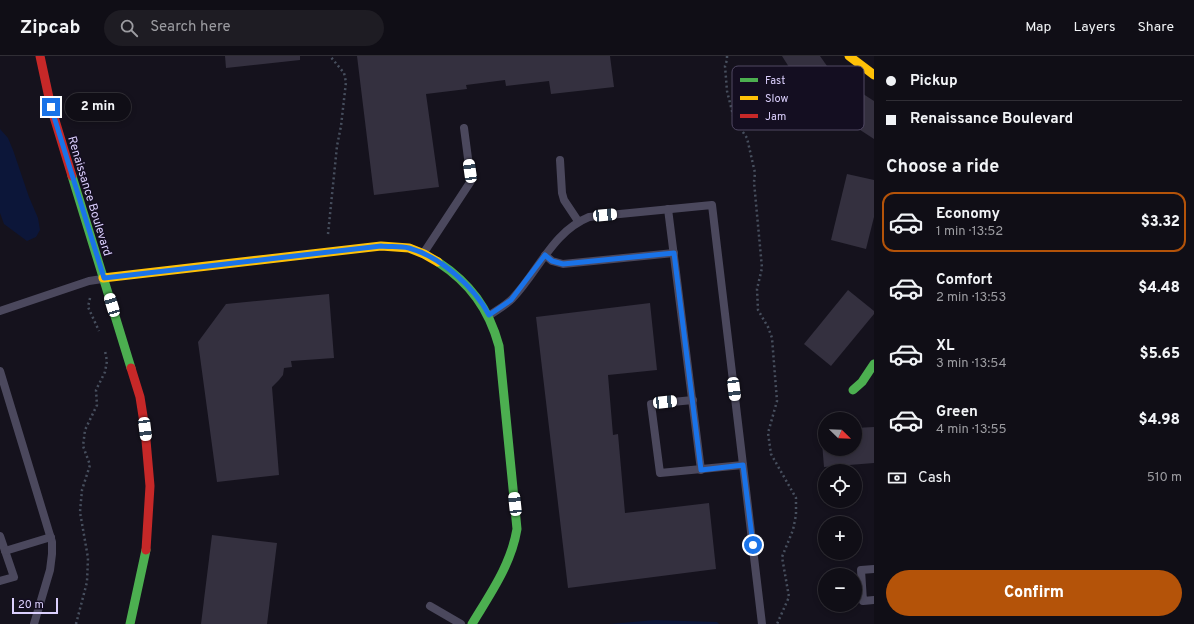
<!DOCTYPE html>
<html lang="en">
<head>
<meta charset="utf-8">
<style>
  body { margin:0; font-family:Overpass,sans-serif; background:#1e1c23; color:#f1f3f6; height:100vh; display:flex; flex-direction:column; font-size:15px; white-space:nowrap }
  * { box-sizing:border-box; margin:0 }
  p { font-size:13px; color:#9c9ca1 }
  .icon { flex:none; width:22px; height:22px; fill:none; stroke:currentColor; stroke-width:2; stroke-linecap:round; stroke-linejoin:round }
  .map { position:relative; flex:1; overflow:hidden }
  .drawer { display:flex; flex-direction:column; background:#100e16; width:320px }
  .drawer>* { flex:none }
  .hud { display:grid; align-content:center; height:88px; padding:0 12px; background:#100e16 }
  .needle { width:26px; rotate:113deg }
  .buttons { position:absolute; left:818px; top:356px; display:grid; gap:8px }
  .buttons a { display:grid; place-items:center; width:44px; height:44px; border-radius:50%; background:#100e16; box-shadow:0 2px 6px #0003,0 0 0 1px #302e35; font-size:20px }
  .scale { position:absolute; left:12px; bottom:10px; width:46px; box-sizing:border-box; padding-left:4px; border:2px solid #dbcffd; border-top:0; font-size:11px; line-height:14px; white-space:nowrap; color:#dbcffd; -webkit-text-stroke:3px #140e21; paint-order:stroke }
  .end { position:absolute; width:18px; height:18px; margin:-9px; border:5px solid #1a73e8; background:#fff; box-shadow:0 0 0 2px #fff }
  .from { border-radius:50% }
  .bubble { position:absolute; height:28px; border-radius:14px; background:#100e16; box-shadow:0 2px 6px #0003,0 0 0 1px #302e35; font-size:13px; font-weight:800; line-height:28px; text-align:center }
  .car { position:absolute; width:12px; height:24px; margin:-12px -6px; border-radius:5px; box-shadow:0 0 3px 1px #0007; background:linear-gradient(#fff 24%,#345 0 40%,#fff 0 76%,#345 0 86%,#fff 0) }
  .hud b { display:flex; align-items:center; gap:14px; height:38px; font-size:15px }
  .hud b+b { border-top:1px solid #302e35 }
  .hud i { width:10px; height:10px; background:#f1f3f6 }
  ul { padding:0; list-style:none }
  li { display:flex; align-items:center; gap:12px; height:60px; margin:0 8px 6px; padding:0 4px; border:2px solid transparent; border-radius:12px }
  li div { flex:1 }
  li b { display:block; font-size:15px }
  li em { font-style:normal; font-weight:800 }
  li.active { border-color:#b45309 }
  li>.icon { width:36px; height:36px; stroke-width:1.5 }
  h2 { padding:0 12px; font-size:18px; line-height:48px }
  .pay { display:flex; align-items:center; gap:10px; height:44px; padding:0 12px; font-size:15px }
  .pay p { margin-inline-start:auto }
  .primary-button { display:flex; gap:8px; margin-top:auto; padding:8px 12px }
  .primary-button a { flex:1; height:46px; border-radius:24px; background:#b45309; color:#fff; font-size:16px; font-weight:800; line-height:46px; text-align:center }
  header { display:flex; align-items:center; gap:24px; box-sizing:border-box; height:56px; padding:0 20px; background:#100e16; border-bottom:1px solid #302e35 }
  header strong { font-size:19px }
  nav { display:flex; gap:22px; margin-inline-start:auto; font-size:14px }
  .search { width:280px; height:36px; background:#1e1c23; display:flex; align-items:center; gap:10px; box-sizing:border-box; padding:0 14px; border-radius:22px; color:#9c9ca1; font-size:15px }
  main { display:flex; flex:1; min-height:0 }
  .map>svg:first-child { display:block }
</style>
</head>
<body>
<header>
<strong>Zipcab</strong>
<div class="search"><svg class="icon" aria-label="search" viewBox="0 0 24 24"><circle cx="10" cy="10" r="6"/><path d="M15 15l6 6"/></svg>Search here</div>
<nav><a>Map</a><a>Layers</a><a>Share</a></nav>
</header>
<main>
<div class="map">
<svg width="874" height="568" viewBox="0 0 874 568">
  <rect width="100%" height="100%" fill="#15121d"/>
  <g fill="#0c1639">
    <polygon points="0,73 8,82 13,94 29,141 38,162 40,174 36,181 27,185 4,168 0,157"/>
    <polygon points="655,564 717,566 719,568 610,568"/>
  </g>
  <g fill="#34303f">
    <polygon points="225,0 300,0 300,4 226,12"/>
    <polygon points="357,0 610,0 614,31 551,38 549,25 506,30 505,24 466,29 467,33 426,38 439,131 374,139"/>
    <polygon points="782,0 820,0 827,10 799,27"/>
    <polygon points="846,27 874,45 874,83 828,53"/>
    <polygon points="847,118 874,124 874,161 866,193 831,184"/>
    <polygon points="848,234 874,255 874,258 831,310 804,288"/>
    <polygon points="329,238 334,302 291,305 292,311 284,312 283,319 279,324 272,331 279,419 217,426 198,286 226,248"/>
    <polygon points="650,247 657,314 608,319 613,379 618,378 625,457 709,447 716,513 568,532 536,261"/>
    <polygon points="874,371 874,407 824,411 821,374 825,374 825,393 855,393 855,372"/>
    <polygon points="212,479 277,487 267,568 201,568"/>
  </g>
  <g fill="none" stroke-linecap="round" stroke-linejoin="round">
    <g stroke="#474f5e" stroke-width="2.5" stroke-dasharray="2 3" stroke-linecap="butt">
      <polyline points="727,0 727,4 725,10 727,35 734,63 747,82 755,117 754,126 762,212 757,233 758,254 768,271 772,282 777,345 768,377 771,398 796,442 796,459 793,474 782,501 789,541 777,568"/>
      <polyline points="328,178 337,90 341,70 346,26 344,17 330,0"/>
      <polyline points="90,242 88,251 99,275"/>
      <polyline points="76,568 87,526 88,502 80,456 82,434 90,409 83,390 85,374 97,349 96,334 105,316 107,305 105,295"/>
    </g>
    <g stroke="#4b485d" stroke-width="8">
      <polyline points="560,104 562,137 564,144 578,165"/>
      <polyline points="668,153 701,414"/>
      <polyline points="423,198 471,125 464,72"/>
      <polyline points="545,199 552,205 563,208 674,197"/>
      <polyline points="0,255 89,225 102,223"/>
      <path d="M 490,259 C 497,254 506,249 512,243 C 539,215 552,176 589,161 L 712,149 L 762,568"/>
      <polyline points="0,315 52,486 52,498 50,514 34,568"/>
      <polyline points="693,344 651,348 660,417 743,409"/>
      <polyline points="0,480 14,521 0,525"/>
      <polyline points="5,495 51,481"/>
      <polyline points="874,513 861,514 863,545 874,544"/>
      <polyline points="430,550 461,568"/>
    </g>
    <g stroke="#4caf50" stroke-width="9">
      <polyline points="72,120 131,312"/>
      <path d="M 438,206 C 470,227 489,253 499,290 L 517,473 C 511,509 490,538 472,568"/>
      <polyline points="853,334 862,326 874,308"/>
      <polyline points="130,568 146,494"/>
    </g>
    <g stroke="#ffc107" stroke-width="9">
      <polyline points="849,0 874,19"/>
      <polyline points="103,222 381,190 409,192 424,198 438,206"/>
    </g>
    <g stroke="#c62828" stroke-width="9">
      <polyline points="40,0 51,51 72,120"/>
      <polyline points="131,312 140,341 145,373 150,430 146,494"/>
    </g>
  </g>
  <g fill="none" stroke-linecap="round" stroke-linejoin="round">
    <path stroke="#1a73e8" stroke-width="5" d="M 51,51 L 104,222 L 381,190 C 390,191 400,190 409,192 C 441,201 474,231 489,259 L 511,244 L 545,199 L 552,205 L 563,208 L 674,197 L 701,414 L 743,409 L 753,489"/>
  </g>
  <g text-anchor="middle" stroke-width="3" stroke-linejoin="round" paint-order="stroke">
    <g font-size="12" fill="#dbcffd" stroke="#140e21">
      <text transform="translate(90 140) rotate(73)" y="4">Renaissance Boulevard</text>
    </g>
  </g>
  <rect x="732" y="10" width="132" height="64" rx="6" fill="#140e21" stroke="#504863" stroke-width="1"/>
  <rect x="740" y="22" width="18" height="4" fill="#4caf50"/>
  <rect x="740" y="40" width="18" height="4" fill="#ffc107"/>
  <rect x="740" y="58" width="18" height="4" fill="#c62828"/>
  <g font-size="11" fill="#dbcffd">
    <text x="765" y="28">Fast</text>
    <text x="765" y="46">Slow</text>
    <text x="765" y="64">Jam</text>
  </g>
</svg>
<div class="buttons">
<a><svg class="needle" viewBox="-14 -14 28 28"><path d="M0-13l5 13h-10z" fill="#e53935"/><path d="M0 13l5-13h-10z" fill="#9c9ca1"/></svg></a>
<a><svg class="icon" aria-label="locate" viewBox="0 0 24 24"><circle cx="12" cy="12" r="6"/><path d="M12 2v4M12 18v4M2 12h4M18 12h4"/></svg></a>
<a>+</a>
<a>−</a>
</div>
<div class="scale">20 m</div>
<i class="end from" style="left:753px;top:489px"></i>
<i class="end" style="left:51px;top:51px"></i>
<div class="bubble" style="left:65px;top:37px;width:66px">2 min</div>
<i class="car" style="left:470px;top:115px;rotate:352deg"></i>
<i class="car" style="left:605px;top:159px;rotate:85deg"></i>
<i class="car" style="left:112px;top:249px;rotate:343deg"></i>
<i class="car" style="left:734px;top:333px;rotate:173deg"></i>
<i class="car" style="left:665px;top:346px;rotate:84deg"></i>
<i class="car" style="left:145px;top:373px;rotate:173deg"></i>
<i class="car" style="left:515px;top:448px;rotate:354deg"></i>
</div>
<section class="drawer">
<div class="hud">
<b><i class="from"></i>Pickup</b>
<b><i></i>Renaissance Boulevard</b>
</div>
<h2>Choose a ride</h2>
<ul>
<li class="active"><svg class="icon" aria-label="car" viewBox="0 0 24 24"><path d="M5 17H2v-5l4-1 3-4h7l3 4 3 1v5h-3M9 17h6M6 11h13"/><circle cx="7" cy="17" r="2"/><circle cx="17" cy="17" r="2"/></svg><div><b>Economy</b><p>1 min · 13:52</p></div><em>$3.32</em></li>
<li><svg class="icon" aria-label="car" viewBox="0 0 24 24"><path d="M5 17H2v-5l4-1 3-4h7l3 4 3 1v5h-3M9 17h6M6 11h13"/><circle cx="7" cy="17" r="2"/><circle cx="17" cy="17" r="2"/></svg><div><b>Comfort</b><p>2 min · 13:53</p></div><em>$4.48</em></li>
<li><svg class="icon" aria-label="car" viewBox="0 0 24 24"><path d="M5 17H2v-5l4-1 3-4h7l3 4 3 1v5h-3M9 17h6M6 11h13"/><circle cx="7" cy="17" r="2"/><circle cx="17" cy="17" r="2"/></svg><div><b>XL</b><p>3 min · 13:54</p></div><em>$5.65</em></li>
<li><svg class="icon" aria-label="car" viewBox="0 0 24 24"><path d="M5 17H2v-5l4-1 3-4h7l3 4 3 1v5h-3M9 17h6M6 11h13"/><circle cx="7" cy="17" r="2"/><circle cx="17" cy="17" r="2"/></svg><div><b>Green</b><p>4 min · 13:55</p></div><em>$4.98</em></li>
</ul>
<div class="pay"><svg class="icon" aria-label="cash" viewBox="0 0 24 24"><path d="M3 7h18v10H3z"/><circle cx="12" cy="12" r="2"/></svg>Cash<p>510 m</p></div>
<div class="primary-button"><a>Confirm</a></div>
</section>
</main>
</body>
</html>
